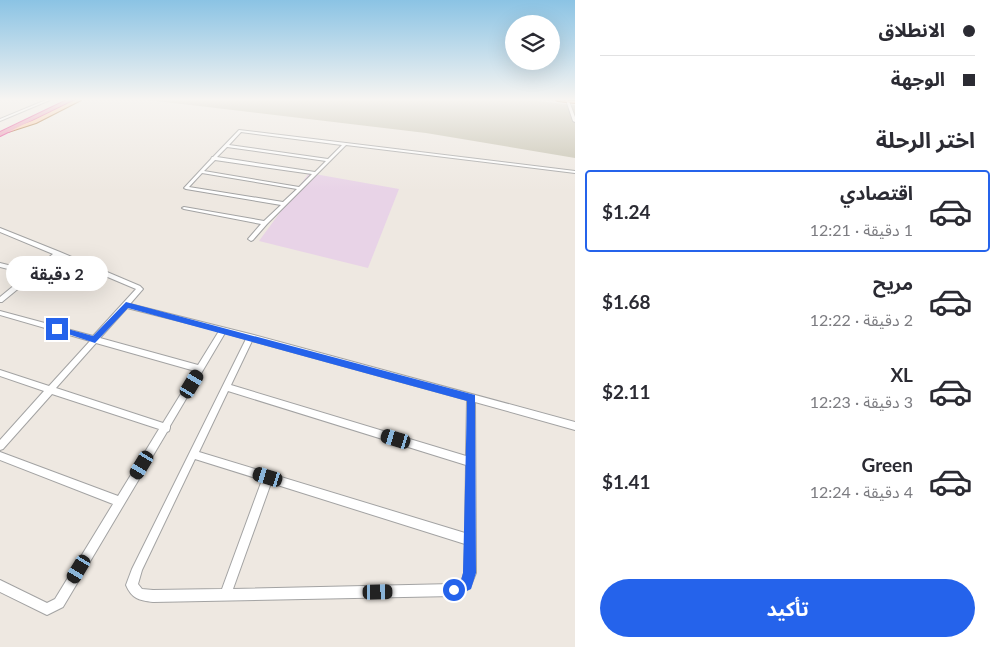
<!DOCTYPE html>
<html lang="ar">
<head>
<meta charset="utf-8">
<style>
  body { margin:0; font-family:Lato,"Noto Sans Arabic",sans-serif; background:#f2f2f3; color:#2b2b33; direction:rtl; height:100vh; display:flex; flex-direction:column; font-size:19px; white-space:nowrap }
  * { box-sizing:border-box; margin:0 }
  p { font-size:16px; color:#7c7c81 }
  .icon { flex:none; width:28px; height:28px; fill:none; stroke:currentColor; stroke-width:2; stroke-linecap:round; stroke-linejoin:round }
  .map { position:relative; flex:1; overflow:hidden; direction:ltr }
  .sheet { display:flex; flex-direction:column; background:#fff; width:425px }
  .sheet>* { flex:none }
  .guide { display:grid; align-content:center; height:110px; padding:0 25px; background:#fff }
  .tools { position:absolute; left:505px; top:15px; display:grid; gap:10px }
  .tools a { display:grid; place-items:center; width:55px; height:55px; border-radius:50%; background:#fff; box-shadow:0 5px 20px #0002; font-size:25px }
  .end { position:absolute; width:22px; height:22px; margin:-11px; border:6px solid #2563eb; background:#fff; box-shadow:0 0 0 2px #fff }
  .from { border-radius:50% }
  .bubble { position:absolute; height:35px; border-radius:18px; background:#fff; box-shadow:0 5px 20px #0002; font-size:16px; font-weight:700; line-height:35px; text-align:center; direction:rtl }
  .car { position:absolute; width:15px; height:30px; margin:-15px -8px; border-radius:6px; box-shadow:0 0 4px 1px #0007; background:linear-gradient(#222 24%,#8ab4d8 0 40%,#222 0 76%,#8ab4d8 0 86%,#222 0) }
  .guide b { display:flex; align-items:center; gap:18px; height:48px; font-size:19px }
  .guide b+b { border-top:1px solid #e1e1e2 }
  .guide i { width:12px; height:12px; background:#2b2b33 }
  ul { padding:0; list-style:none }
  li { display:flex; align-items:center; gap:15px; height:82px; margin:0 10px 8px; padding:0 15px; border:2px solid transparent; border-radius:5px }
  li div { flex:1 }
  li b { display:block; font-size:19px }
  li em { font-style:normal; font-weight:700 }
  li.active { border-color:#2563eb }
  li>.icon { width:45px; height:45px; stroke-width:1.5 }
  h2 { padding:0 25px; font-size:22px; line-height:60px }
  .action { display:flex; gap:10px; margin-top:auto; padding:10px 25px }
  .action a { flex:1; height:58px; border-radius:30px; background:#2563eb; color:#fff; font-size:20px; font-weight:700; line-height:58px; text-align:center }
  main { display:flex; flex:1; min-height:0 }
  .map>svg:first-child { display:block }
</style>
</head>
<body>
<main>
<section class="sheet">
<div class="guide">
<b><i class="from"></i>الانطلاق</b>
<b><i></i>الوجهة</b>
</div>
<h2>اختر الرحلة</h2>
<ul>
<li class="active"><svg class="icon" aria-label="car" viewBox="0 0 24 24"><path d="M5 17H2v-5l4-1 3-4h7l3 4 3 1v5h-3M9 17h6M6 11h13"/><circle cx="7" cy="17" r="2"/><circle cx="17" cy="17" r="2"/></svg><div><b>اقتصادي</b><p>1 دقيقة · 12:21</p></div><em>$1.24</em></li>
<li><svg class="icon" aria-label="car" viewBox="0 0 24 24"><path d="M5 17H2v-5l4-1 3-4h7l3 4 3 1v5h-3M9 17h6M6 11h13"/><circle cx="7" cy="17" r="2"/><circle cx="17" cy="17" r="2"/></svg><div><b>مريح</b><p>2 دقيقة · 12:22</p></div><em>$1.68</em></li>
<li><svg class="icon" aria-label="car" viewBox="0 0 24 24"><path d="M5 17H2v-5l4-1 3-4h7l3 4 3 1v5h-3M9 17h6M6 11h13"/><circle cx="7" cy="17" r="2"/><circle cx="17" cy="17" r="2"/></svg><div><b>XL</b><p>3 دقيقة · 12:23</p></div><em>$2.11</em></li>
<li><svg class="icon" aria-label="car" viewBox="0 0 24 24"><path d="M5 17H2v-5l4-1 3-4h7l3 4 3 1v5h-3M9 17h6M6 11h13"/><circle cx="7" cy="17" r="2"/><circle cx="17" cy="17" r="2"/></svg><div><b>Green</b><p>4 دقيقة · 12:24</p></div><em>$1.41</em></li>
</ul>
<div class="action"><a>تأكيد</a></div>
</section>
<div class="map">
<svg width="575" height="647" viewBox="0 0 575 647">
  <rect width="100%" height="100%" fill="#eee8e1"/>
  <polygon fill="#e8d3e7" points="309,173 399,189 368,268 259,241"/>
  <polygon fill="#c3bfac" points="148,100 527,100 575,105 575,158 426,133"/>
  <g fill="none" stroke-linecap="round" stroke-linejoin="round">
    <defs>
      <g id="minor">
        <polygon points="46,100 50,100 0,121 0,119"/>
        <polygon points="566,100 569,101 575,117 575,122 573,121"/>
        <path d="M 239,130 L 575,171 L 575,173 L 346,145 L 267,224 L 253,240 L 251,241 L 248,239 L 261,224 L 184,209 L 182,208 L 184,207 L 264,221 L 281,205 L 186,189 L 184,188 L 211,159 L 212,157 L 213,157 ZM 241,132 L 342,145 L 328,159 L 229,145 ZM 227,147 L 326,161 L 315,172 L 217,157 ZM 215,160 L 312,174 L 299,187 L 204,171 ZM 202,173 L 297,189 L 283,202 L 189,187 Z"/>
        <path d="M 0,228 L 60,252 L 140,286 L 143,289 L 130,304 L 250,334 L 575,422 L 575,430 L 475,402 L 476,573 L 470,588 L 454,596 L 153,602 C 139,600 132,599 126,585 L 132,569 L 246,339 L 225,333 L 170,426 L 170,428 L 169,431 L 167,432 L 63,607 L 47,615 L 0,592 L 0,580 L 47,603 L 55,599 L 113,504 L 0,460 L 0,452 L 118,496 L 159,429 L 52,394 L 3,449 L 0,450 L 0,440 L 44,391 L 0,376 L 0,370 L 49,386 L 90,341 L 0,315 L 0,311 L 93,336 L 136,289 L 58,256 L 2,302 L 0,302 L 0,297 L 28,274 L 0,267 L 0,263 L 32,271 L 53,254 L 0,232 ZM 127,308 L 219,331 L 198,365 L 100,338 ZM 252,341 L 467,400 L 466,456 L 231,385 ZM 96,343 L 195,371 L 163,423 L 56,388 ZM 228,391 L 466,465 L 465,533 L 199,452 ZM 195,459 L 262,480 L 222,589 L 153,590 L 142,589 L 138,584 L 142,570 ZM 271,483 L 465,544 L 464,573 L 462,580 L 453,584 L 233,589 Z"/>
      </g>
      <g id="major">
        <polygon points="75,100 81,100 36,123 8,132 4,131 32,121"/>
        <polygon points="556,100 575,101 575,103 558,101"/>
      </g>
      <polygon id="highway" points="67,100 73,100 0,136 0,132"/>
    </defs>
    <use href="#minor" stroke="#a3a3a3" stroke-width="2"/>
    <use href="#major" stroke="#944b00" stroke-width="2"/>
    <use href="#highway" stroke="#e01b7e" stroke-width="2"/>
    <use href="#minor" fill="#fff" fill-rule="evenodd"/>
    <use href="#major" fill="#ffc095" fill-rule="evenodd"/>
    <use href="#highway" fill="#eb84a7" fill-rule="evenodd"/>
  </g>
  <linearGradient id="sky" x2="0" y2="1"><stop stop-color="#8bc3e4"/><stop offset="0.52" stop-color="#f7f5f2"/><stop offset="1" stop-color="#f7f5f2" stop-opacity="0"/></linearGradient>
  <rect width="575" height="191" fill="url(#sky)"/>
  <polygon fill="#2563eb" points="126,302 475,395 476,573 471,589 454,597 449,595 447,590 449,585 461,580 463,573 467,401 128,308 95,343 53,329 57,326 93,336"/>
</svg>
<div class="tools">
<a><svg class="icon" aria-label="layers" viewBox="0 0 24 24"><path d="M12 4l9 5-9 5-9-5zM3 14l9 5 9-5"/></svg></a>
</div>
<i class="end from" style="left:454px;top:590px"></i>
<i class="end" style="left:57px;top:329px"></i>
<div class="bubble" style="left:6px;top:256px;width:102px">2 دقيقة</div>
<i class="car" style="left:192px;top:384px;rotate:31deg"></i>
<i class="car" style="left:396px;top:439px;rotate:287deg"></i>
<i class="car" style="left:142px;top:465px;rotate:211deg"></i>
<i class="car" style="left:268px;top:477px;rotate:287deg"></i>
<i class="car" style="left:79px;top:569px;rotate:211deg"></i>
<i class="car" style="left:378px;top:592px;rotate:89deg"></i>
</div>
</main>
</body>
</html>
